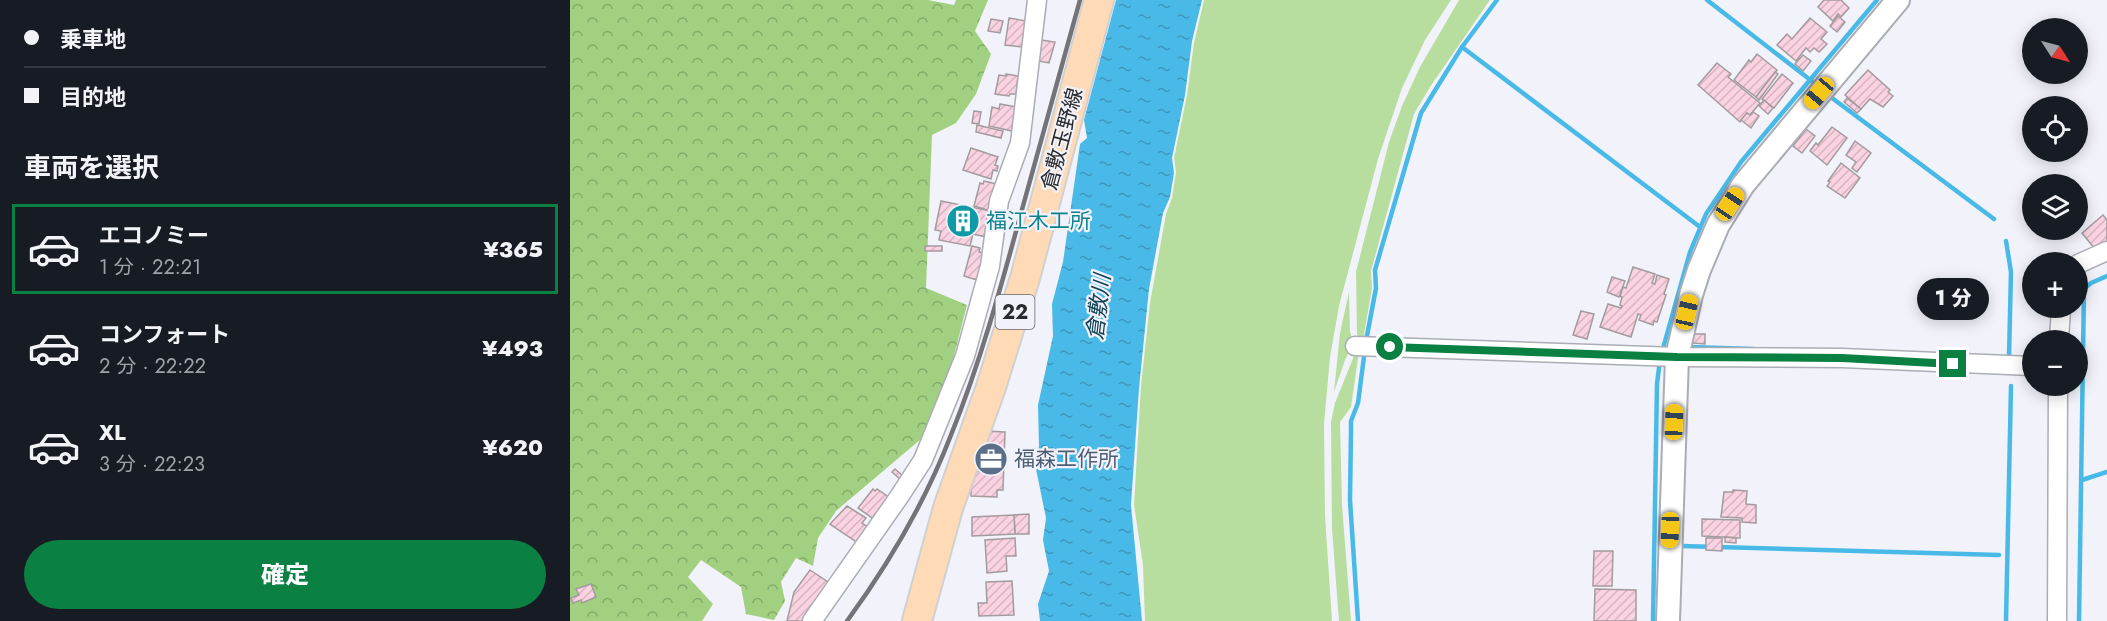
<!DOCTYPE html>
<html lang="ja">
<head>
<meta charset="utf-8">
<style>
  body { margin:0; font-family:Jost,"Noto Sans JP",sans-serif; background:#242831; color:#f1f3f6; height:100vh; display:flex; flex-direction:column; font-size:22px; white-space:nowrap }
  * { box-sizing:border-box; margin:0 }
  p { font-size:20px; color:#9ea1a6 }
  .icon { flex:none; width:33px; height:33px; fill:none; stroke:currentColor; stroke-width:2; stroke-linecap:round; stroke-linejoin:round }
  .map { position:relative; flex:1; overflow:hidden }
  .panel { display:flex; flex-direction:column; background:#171b24; width:570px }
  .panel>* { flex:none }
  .hud { display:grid; align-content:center; height:132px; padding:0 24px; background:#171b24 }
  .needle { width:39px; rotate:126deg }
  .buttons { position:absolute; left:1452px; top:18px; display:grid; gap:12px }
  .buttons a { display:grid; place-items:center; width:66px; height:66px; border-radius:50%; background:#171b24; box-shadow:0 3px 15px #0003; font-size:30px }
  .end { position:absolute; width:27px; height:27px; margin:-14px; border:8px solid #0b8043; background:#fff; box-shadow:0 0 0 3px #fff }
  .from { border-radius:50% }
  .bubble { position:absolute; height:42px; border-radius:21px; background:#171b24; box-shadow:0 3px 15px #0003; font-size:20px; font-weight:800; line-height:42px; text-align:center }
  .car { position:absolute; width:18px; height:36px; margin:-18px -9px; border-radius:8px; box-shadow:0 0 4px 2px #0007; background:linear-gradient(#f5c518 24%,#345 0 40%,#f5c518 0 76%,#345 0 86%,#f5c518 0) }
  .hud b { display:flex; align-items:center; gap:21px; height:57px; font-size:22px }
  .hud b+b { border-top:2px solid #363941 }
  .hud i { width:15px; height:15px; background:#f1f3f6 }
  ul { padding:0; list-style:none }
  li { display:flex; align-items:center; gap:18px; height:90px; margin:0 12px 9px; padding:0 12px; border:3px solid transparent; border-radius:0px }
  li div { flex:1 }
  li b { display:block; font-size:22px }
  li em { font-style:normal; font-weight:800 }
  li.on { border-color:#0b8043 }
  li>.icon { width:54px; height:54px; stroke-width:1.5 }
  h2 { padding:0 24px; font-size:27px; line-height:72px }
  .action { display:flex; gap:12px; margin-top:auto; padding:12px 24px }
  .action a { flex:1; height:69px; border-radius:36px; background:#0b8043; color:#fff; font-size:24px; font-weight:800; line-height:69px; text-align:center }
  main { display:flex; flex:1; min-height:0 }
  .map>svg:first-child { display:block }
</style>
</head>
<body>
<main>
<section class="panel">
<div class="hud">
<b><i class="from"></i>乗車地</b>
<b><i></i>目的地</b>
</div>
<h2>車両を選択</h2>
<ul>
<li class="on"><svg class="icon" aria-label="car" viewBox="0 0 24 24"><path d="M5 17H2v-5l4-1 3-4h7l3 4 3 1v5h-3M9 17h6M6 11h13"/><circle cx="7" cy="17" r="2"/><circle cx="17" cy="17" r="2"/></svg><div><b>エコノミー</b><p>1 分 · 22:21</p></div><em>¥365</em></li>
<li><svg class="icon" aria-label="car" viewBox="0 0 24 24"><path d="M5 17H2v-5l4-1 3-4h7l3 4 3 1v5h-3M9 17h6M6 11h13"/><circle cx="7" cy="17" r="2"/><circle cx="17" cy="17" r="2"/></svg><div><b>コンフォート</b><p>2 分 · 22:22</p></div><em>¥493</em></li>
<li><svg class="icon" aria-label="car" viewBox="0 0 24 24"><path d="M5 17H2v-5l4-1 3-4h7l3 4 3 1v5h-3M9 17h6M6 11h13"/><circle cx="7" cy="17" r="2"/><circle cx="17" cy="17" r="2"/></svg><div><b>XL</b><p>3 分 · 22:23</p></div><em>¥620</em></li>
</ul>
<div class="action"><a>確定</a></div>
</section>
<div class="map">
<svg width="1537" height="621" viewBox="0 0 1537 621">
  <defs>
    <pattern id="forest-crowns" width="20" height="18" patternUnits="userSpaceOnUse" patternTransform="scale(1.5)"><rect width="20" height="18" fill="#a1d180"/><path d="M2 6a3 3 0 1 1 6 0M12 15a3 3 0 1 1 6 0" fill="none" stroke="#83aa69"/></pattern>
    <pattern id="water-ripples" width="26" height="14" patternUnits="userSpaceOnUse" patternTransform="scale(1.5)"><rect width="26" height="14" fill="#49bae7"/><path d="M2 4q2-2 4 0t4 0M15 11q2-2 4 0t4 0" fill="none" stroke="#3d97bc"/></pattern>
    <pattern id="building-hatch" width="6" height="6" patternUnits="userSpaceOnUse" patternTransform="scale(1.5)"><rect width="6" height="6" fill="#fad2e1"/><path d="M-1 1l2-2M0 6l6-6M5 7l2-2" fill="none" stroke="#d6b4c1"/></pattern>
  </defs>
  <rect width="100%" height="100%" fill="#f1f2fa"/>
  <g fill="#b8de9f">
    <polygon points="634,0 881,0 855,40 832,88 808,159 769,306 760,357 754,424 755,516 762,621 575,621 573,565 564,505 571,386 580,303 596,214 602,198 606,172 604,158 617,95 624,43"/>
    <polygon points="889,0 920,0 860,87 844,114 801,271 802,288 793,340 789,340 787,334 786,272 819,142 832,106 850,67"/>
    <polygon points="779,292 780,331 783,344 775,360 764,392 770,333"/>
    <polygon points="789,352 781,407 770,422 772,505 781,621 769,621 762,529 761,422 765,403 784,356"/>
  </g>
  <polygon fill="url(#forest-crowns)" points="0,0 358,0 384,5 386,0 418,0 405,31 421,54 406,94 386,123 362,135 356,288 397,305 379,375 351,439 266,511 248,538 243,566 226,558 211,582 215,601 204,620 176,614 171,587 131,560 118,577 143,604 132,621 0,621"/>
  <polygon fill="url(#water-ripples)" points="546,0 632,0 622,41 615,95 602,158 604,173 600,197 593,213 579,289 569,388 561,505 572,621 470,621 468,604 479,571 473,540 476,518 465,464 469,446 468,405 483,336 482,304 493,262 510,144 517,138 514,120"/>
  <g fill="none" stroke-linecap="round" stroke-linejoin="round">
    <g stroke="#49bae7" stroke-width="4.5">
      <polyline points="1137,0 1243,82"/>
      <polyline points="892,47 1130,227"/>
      <polyline points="1262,98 1424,219"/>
      <polyline points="796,341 806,288 805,270 851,113 892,47 927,0"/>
      <polyline points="1119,347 1184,349"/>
      <polyline points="1092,352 1120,252 1136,214 1171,162 1307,0"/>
      <polyline points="1435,357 1439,357 1441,272 1436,241"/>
      <polyline points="1512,480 1537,472"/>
      <polyline points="1111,546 1429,555"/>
      <polyline points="788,621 780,500 781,430 781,421 788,403 795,349"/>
      <polyline points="1083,621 1087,384 1090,360"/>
      <polyline points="1436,621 1441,386"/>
      <polyline points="1509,621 1514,289 1521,283 1537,276"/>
    </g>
  </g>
  <g fill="url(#building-hatch)" stroke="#a39b9e" stroke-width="1.5">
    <polygon points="1254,0 1271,0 1279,8 1271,17 1268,14 1263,21 1248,7"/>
    <polygon points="1268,16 1275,22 1267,32 1260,26"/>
    <polygon points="439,18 456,21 452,47 435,45"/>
    <polygon points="1240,18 1257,32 1251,39 1257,44 1249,52 1244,48 1240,52 1236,48 1226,61 1207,45 1217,34 1222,39"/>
    <polygon points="421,19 433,21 430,33 418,31"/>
    <polygon points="471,40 485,42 479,63 468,61"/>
    <polygon points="1187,54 1207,70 1186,97 1164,80 1179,60 1181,62"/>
    <polygon points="1233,55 1241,61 1233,71 1225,64"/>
    <polygon points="1147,63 1161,74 1158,77 1190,103 1180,115 1177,113 1170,122 1128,85"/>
    <polygon points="1298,70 1320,90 1318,92 1323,96 1313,107 1300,99 1291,109 1275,95"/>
    <polygon points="1205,72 1208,74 1189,100 1186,97"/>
    <polygon points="436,74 448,76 446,94 440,94 439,96 425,94 429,75 436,76"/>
    <polygon points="1212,74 1223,83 1204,108 1192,99"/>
    <polygon points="1277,98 1291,109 1287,113 1274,102"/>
    <polygon points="1194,100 1203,108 1198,114 1189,106"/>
    <polygon points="430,104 447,107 442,131 419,126 422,107 429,109"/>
    <polygon points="404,111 411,112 409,124 402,123"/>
    <polygon points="1183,112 1189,116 1181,128 1171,120 1177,113 1180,115"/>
    <polygon points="407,125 433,131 431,138 406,132"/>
    <polygon points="1262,127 1277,138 1257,165 1240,151 1246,143 1248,145"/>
    <polygon points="1236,129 1245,136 1232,153 1223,146"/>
    <polygon points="1285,141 1301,153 1287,172 1282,168 1286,162 1276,155"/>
    <polygon points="401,148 428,157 425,165 428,166 427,171 423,170 421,179 393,170"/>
    <polygon points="1271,163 1290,178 1275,198 1257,186 1260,182 1258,181"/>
    <polygon points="414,181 427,184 421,211 404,206 410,183 413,184"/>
    <polygon points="371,201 421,211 416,237 403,234 400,246 369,240 371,231 365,230"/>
    <polygon points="1533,215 1537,220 1537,243 1525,249 1512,233"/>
    <rect x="355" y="246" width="17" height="5"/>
    <polygon points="402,246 410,248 409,252 414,253 407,280 394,276"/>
    <polygon points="1063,267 1085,274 1082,283 1085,284 1087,275 1099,279 1094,294 1096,295 1087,322 1084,321 1083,325 1069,320 1071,315 1068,314 1061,337 1030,327 1038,304 1051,308 1052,306 1050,305 1052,297 1050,296 1053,287 1056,288"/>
    <polygon points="1042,277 1055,281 1049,297 1037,292"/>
    <polygon points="1011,311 1024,314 1017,339 1003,335"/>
    <polygon points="1123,334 1135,334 1135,344 1123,343"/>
    <polygon points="416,431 435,432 433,490 427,490 427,497 401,496 401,491 396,491 402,471 420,471 420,468 404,468 410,449 415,450"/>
    <polygon points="325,469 333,476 330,479 322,472"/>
    <polygon points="303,489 305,491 307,489 320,498 305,520 288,508"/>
    <polygon points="1163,490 1177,491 1176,504 1186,505 1186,523 1172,522 1172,518 1151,517 1154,492 1163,492"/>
    <polygon points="277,506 296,518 292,523 299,528 288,543 260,524"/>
    <polygon points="459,514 459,534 445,534 444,515"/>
    <polygon points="444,515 445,534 402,536 402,517"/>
    <polygon points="1132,519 1170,520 1170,538 1132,536"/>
    <polygon points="1155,537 1166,538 1166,543 1155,542"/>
    <polygon points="445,538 446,556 436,556 437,571 417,573 415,540"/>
    <polygon points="1136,538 1152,538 1152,551 1136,550"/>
    <polygon points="1024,551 1043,551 1042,586 1023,586"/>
    <polygon points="240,570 261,584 235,621 217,621 224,592"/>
    <polygon points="442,581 444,615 409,616 408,603 417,603 416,582"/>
    <polygon points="21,584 26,597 12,603 11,600 3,603 1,598 9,595 6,589"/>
    <polygon points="1025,589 1066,590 1066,621 1024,621"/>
  </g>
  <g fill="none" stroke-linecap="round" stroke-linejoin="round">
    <defs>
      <g id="minor">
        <polyline points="1508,264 1537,251"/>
        <polyline points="1489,340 1491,308"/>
        <polyline points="785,346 1107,357 1272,358 1462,366"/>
        <polyline points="242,621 329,497 353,460 395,356 420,266 429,201 450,143 467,0"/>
        <polyline points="1487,621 1488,386"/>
      </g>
      <polyline id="tertiary" points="1098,621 1107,357 1121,295 1129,270 1148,225 1173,185 1328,0"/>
      <polyline id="primary" points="347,621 378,508 421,387 455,278 529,0"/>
    </defs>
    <use href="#minor" stroke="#abadb4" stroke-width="21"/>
    <use href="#tertiary" stroke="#abadb4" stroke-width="26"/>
    <use href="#primary" stroke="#d0d0d1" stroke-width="32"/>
    <use href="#minor" stroke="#fff" stroke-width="18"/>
    <use href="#tertiary" stroke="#fff" stroke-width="22"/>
    <use href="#primary" stroke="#ffdab6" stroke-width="28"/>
    <path stroke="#737378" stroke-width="4.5" d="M 277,621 C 318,565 356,500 381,435 C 411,361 432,283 453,206 C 472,137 491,69 510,0"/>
  </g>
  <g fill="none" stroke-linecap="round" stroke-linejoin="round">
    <polyline stroke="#0b8043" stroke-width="8" points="820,347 1107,357 1272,358 1383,364"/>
  </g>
  <defs>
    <symbol id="building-disc" viewBox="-11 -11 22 22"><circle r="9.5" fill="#0f9aa8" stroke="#f1f2fa"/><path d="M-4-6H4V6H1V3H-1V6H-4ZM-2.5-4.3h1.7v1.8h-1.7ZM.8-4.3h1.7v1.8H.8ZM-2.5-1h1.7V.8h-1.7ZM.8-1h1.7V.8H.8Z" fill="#fff"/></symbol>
    <symbol id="office-disc" viewBox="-11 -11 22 22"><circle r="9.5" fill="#5c6f8a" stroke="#f1f2fa"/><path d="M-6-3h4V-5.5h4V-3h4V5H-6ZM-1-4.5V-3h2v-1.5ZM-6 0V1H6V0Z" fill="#fff"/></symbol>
  </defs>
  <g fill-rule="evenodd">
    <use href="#building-disc" x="374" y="202" width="38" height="38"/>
    <use href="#office-disc" x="402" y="440" width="38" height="38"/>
  </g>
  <g text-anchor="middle" stroke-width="4.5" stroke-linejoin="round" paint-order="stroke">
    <rect fill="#f1f2fa" stroke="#66676b" stroke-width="1.5" x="425.5" y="295" width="39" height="34" rx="4.5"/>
    <g font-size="20" font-weight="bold" fill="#2b2b2e">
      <text x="445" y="319">22</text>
    </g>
    <g font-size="21" fill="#2b2b2e" stroke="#f1f2fa">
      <text transform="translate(492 139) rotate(-75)" y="7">倉敷玉野線</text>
    </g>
    <g font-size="21" fill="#0d838f" stroke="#f1f2fa" text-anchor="start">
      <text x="416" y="228">福江木工所</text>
    </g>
    <g font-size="21" fill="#4e5e75" stroke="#f1f2fa" text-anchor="start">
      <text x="444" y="466">福森工作所</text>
    </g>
    <g font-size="22" font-style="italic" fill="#124356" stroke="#f1f2fa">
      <text transform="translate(528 307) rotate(-83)" y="8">倉敷川</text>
    </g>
  </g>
</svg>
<div class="buttons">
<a><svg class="needle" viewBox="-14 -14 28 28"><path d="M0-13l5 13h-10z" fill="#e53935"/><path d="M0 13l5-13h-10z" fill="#9ea1a6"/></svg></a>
<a><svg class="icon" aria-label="locate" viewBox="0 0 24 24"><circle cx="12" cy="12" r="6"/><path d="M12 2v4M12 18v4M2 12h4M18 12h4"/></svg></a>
<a><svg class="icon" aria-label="layers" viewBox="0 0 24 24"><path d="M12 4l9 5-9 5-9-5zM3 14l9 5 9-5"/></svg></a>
<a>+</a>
<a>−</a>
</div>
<i class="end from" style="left:820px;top:347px"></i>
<i class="end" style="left:1383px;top:364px"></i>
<div class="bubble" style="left:1347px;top:278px;width:72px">1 分</div>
<i class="car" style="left:1249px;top:93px;rotate:220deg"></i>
<i class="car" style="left:1160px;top:204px;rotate:34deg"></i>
<i class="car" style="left:1117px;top:312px;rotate:13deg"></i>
<i class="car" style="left:1104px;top:422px;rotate:2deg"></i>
<i class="car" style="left:1100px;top:530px;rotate:182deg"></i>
</div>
</main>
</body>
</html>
